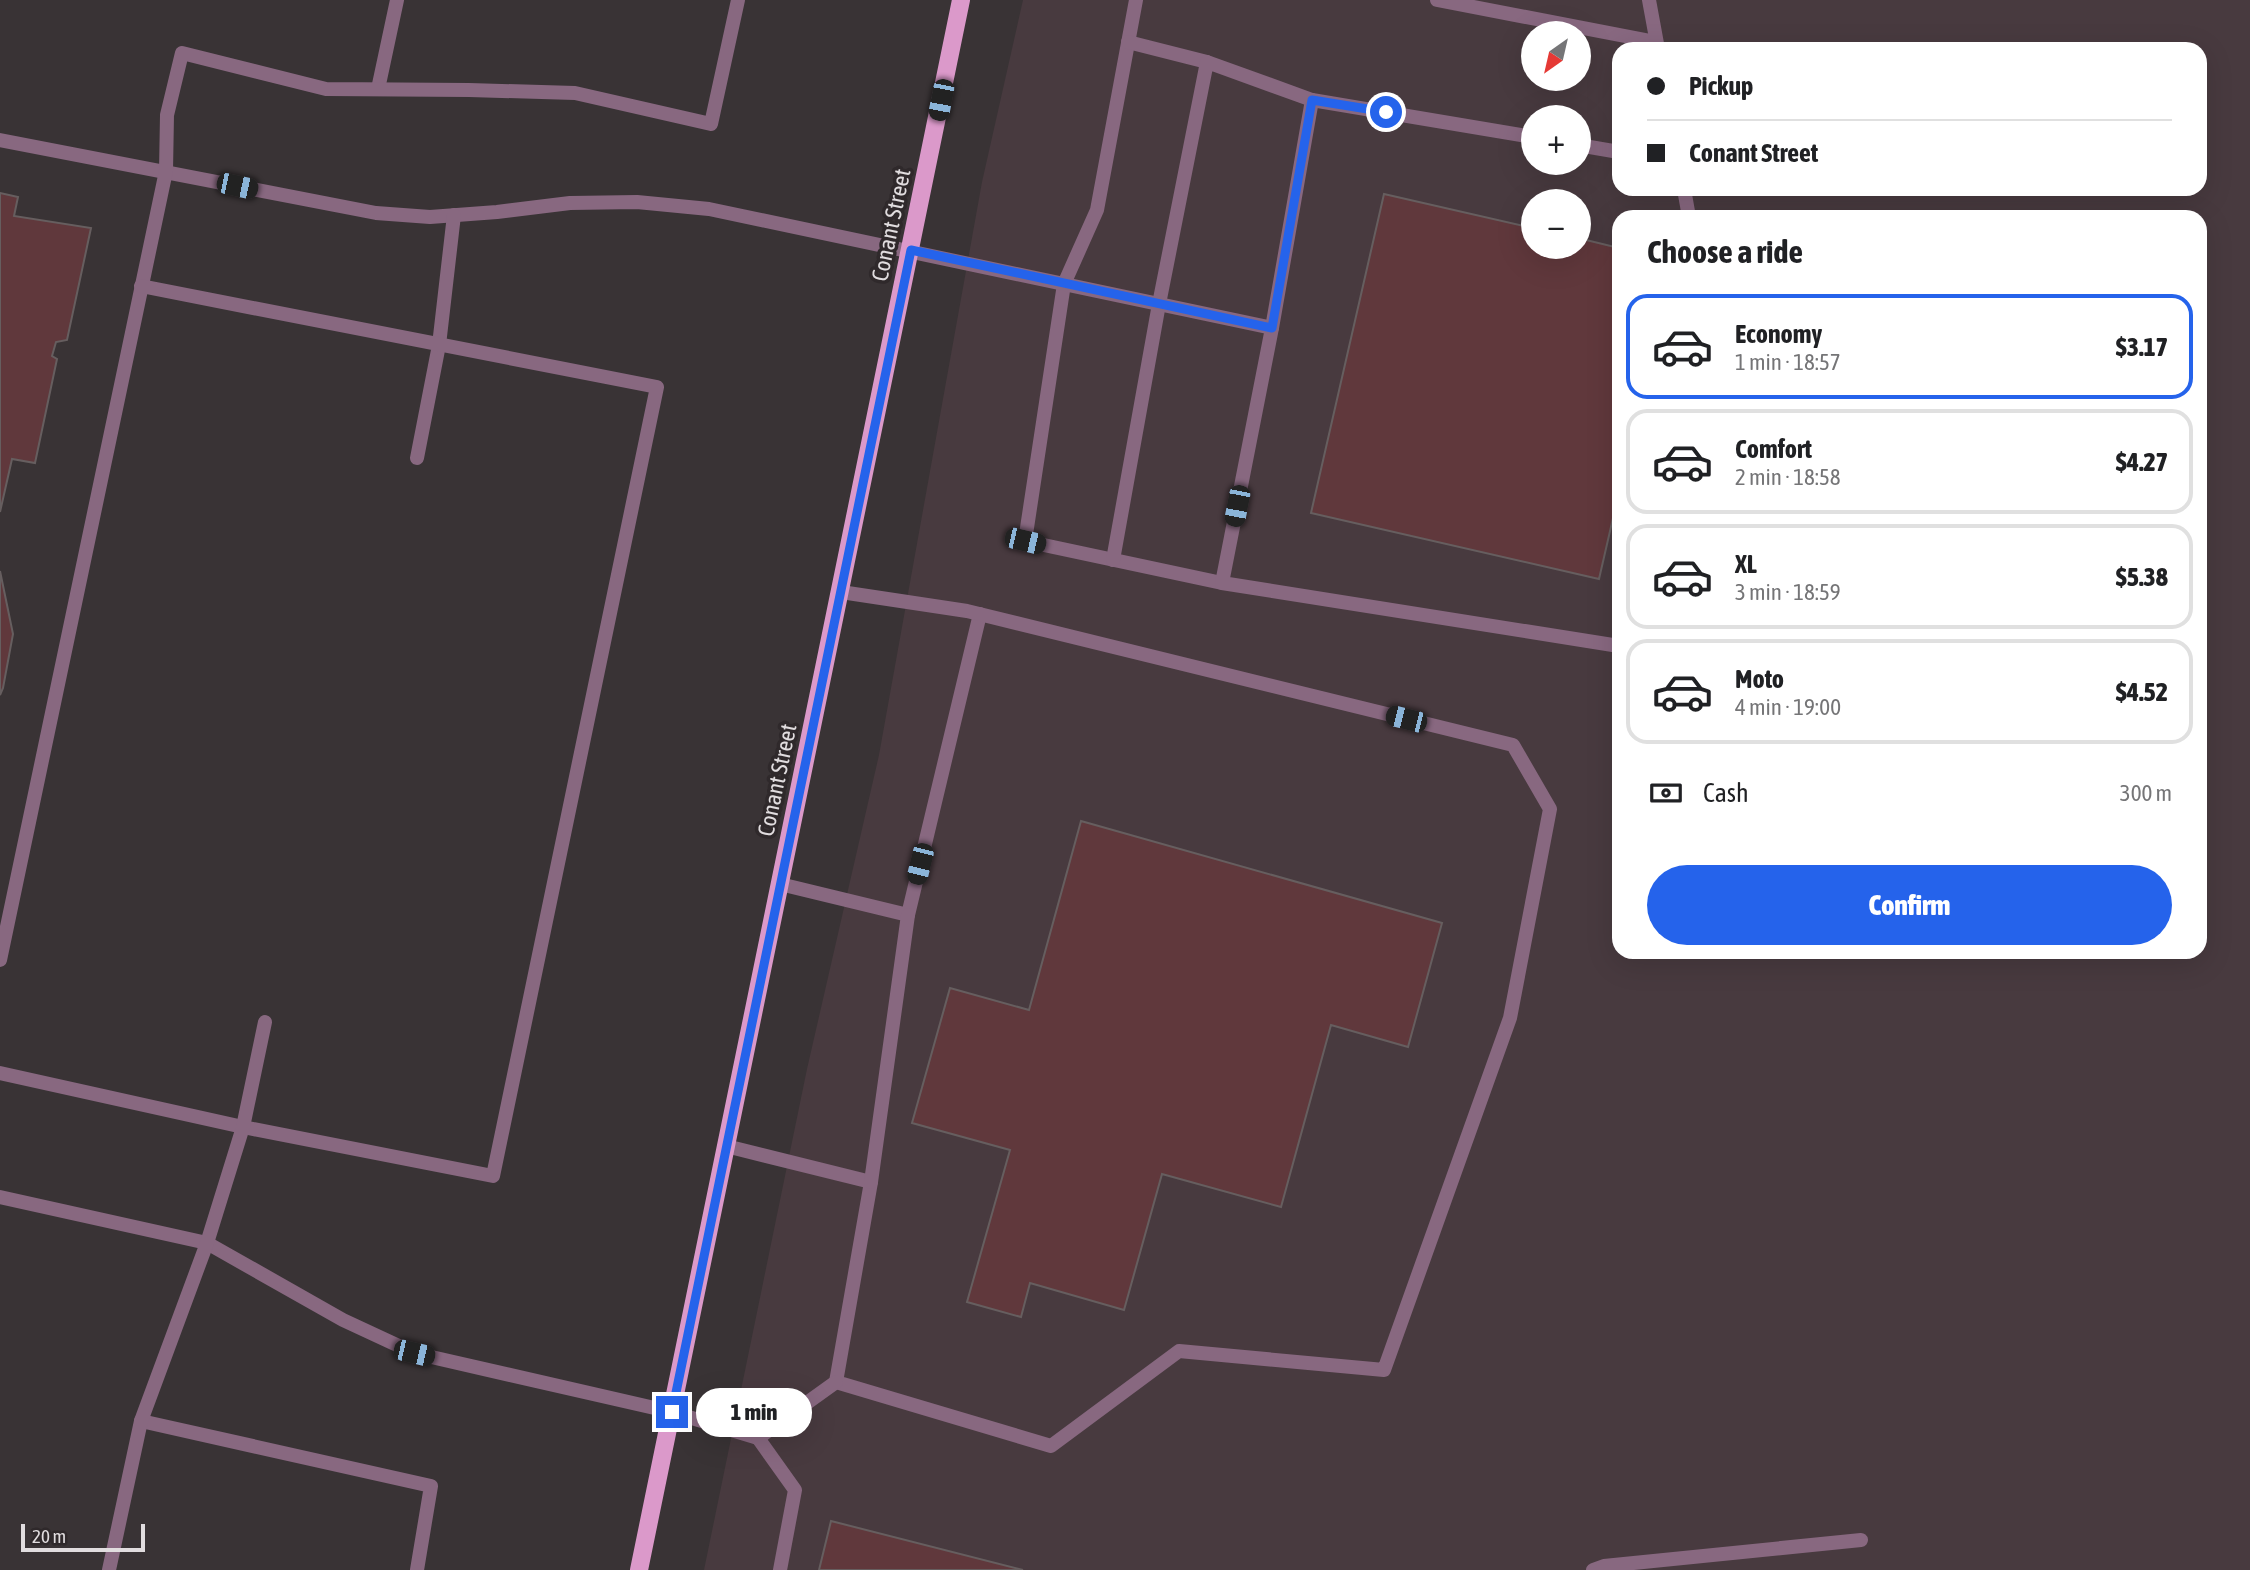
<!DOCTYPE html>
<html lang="en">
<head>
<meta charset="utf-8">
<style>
  body { margin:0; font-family:"Asap Condensed",sans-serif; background:#f2f2f2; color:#202124; height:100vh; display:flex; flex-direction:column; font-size:26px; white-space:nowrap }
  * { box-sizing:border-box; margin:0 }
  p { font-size:23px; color:#757577 }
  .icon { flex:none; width:38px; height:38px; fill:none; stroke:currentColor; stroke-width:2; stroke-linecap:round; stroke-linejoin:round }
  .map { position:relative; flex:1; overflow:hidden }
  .panel { position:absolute; left:1612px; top:210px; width:595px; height:749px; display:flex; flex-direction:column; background:#fff; border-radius:21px; box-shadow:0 7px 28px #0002 }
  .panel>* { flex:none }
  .banner { position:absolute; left:1612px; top:42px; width:595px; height:154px; border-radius:21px; box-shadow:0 7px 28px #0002; display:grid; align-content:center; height:154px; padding:0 35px; background:#fff }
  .needle { width:46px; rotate:214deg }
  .tools { position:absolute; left:1521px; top:21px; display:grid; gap:14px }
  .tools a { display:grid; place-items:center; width:70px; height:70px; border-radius:50%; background:#fff; box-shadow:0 7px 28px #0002; font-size:35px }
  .scale { position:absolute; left:21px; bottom:18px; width:124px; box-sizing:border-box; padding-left:7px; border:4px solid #e1dddf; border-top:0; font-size:19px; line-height:24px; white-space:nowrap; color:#e1dddf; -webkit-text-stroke:5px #2f292b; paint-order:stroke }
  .end { position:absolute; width:32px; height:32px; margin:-16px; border:9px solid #2563eb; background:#fff; box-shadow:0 0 0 4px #fff }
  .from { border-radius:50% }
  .bubble { position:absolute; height:49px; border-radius:24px; background:#fff; box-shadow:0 7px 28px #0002; font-size:23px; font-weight:800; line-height:49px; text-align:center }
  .car { position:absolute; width:21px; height:42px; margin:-21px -10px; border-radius:9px; box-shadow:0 0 5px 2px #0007; background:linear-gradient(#222 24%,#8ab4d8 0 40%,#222 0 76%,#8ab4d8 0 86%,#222 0) }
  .banner b { display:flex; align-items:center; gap:24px; height:66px; font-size:26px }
  .banner b+b { border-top:2px solid #e0e0e0 }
  .banner i { width:18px; height:18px; background:#202124 }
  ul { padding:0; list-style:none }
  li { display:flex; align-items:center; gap:21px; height:105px; margin:0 14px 10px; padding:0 21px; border:4px solid #e0e0e0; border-radius:21px }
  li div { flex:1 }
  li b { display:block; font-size:26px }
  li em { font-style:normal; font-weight:800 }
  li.current { border-color:#2563eb }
  li>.icon { width:63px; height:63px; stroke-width:1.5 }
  h2 { padding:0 35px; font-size:32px; line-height:84px }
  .pay { display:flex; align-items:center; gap:18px; height:77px; padding:0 35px; font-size:26px }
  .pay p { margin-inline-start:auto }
  .action { display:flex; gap:14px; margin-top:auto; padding:14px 35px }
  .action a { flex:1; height:80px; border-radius:42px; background:#2563eb; color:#fff; font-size:28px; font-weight:800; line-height:80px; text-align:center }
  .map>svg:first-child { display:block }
</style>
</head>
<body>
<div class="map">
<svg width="2250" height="1570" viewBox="0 0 2250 1570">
  <rect width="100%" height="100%" fill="#393335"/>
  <path fill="#483a3f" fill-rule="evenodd" d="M 1023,0 L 2250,0 L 2250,1570 L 704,1570 L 807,1069 L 879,755 L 982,182 ZM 1533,33 L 1578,33 L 1578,79 L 1533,79 ZM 1619,49 L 2200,49 L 2200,189 L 1619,189 ZM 1533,117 L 1578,117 L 1578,163 L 1533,163 ZM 1533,201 L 1578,201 L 1578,247 L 1533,247 ZM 1619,217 L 2200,217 L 2200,952 L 1619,952 Z"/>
  <g fill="#60383c" stroke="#665e5f" stroke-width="2">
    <polygon points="0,193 18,197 14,216 91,228 67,340 56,342 52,356 57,359 35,463 12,459 0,512"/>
    <polygon points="1384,194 1533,228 1533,247 1578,247 1578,238 1619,248 1619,492 1599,579 1311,513"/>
    <polygon points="0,571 13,634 3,688 0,695"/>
    <polygon points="1081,821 1442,923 1408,1047 1331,1025 1281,1207 1162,1174 1124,1310 1030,1283 1021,1317 967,1302 1010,1150 912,1123 950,988 1029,1010"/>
    <polygon points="831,1521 1023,1570 819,1570"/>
  </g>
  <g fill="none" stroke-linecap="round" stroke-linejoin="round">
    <g stroke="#886880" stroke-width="14">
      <polyline points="1136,0 1097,210 1064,284 1025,541 1222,583"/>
      <polyline points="1437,0 1656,42"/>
      <polyline points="1649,0 1658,49"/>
      <polyline points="1128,42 1207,62"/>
      <polyline points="378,89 397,0"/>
      <polyline points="0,140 376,213 430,217 497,212 570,203 637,202 709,209 1272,328 1222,583 1619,646"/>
      <polyline points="1578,145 1619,152"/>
      <polyline points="1684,189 1689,217"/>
      <polyline points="1272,328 1312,100 1533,137"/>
      <polyline points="417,458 439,345 454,215"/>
      <polyline points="1113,560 1159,304 1207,62 1312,100"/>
      <polyline points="780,884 908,915 980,614"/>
      <polyline points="0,960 166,171 167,115 182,53 326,89 469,90 575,93 711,124 738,0"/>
      <polyline points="0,1073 243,1127 493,1176 657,387 141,286"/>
      <polyline points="726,1146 871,1182 836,1382 1051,1446 1179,1351 1384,1370 1510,1018 1550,809 1513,745 967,611 841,592"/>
      <polyline points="871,1182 908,915"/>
      <polyline points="0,1197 207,1243 343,1320 414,1353 672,1412 758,1438 836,1382"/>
      <polyline points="141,1421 431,1486 417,1570"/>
      <polyline points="758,1438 795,1490 780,1570"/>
      <polyline points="109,1570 141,1421 207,1243 243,1127 265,1022"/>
      <polyline points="1593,1570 1604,1566 1861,1540"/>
    </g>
    <polyline stroke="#db99ca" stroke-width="18" points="639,1570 961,0"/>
  </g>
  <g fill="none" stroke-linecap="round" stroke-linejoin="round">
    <polyline stroke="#2563eb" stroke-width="9" points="672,1412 911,250 1272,328 1312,100 1386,112"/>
  </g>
  <g text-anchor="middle" stroke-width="7" stroke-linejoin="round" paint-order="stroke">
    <g font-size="23" fill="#e1dddf" stroke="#2f292b">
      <text transform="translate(891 225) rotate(-78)" y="8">Conant Street</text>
      <text transform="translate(777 780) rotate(-78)" y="8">Conant Street</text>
    </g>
  </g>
</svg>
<div class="tools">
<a><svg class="needle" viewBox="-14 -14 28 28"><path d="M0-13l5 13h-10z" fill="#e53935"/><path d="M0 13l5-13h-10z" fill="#757577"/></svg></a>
<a>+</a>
<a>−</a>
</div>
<div class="scale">20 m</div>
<i class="end from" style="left:1386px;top:112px"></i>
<i class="end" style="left:672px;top:1412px"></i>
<div class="bubble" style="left:696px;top:1388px;width:116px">1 min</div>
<i class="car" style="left:941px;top:100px;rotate:191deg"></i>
<i class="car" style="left:237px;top:186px;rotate:102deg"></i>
<i class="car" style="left:1237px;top:506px;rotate:191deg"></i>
<i class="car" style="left:1025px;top:541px;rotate:103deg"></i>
<i class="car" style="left:1406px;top:719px;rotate:284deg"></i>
<i class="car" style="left:920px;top:864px;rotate:194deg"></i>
<i class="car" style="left:414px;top:1353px;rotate:103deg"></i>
<div class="banner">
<b><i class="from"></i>Pickup</b>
<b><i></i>Conant Street</b>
</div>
<section class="panel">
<h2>Choose a ride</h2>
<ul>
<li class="current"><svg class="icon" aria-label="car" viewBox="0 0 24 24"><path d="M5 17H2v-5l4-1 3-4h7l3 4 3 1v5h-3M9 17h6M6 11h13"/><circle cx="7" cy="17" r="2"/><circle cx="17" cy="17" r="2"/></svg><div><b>Economy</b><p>1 min · 18:57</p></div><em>$3.17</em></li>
<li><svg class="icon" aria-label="car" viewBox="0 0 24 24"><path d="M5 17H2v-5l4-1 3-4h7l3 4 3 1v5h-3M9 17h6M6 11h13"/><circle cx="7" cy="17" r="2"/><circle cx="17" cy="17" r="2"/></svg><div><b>Comfort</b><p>2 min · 18:58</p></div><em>$4.27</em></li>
<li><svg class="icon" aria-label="car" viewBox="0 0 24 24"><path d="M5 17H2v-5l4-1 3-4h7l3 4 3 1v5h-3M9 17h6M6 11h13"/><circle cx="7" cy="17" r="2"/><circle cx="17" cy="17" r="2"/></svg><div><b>XL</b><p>3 min · 18:59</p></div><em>$5.38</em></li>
<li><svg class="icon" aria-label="car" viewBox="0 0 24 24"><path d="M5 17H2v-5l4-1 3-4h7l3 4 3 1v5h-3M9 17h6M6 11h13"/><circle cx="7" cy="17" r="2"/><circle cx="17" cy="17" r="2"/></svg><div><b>Moto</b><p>4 min · 19:00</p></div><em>$4.52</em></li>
</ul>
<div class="pay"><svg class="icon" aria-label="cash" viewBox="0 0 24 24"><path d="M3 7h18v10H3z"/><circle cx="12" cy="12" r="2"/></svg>Cash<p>300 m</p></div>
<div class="action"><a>Confirm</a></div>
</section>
</div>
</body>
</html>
